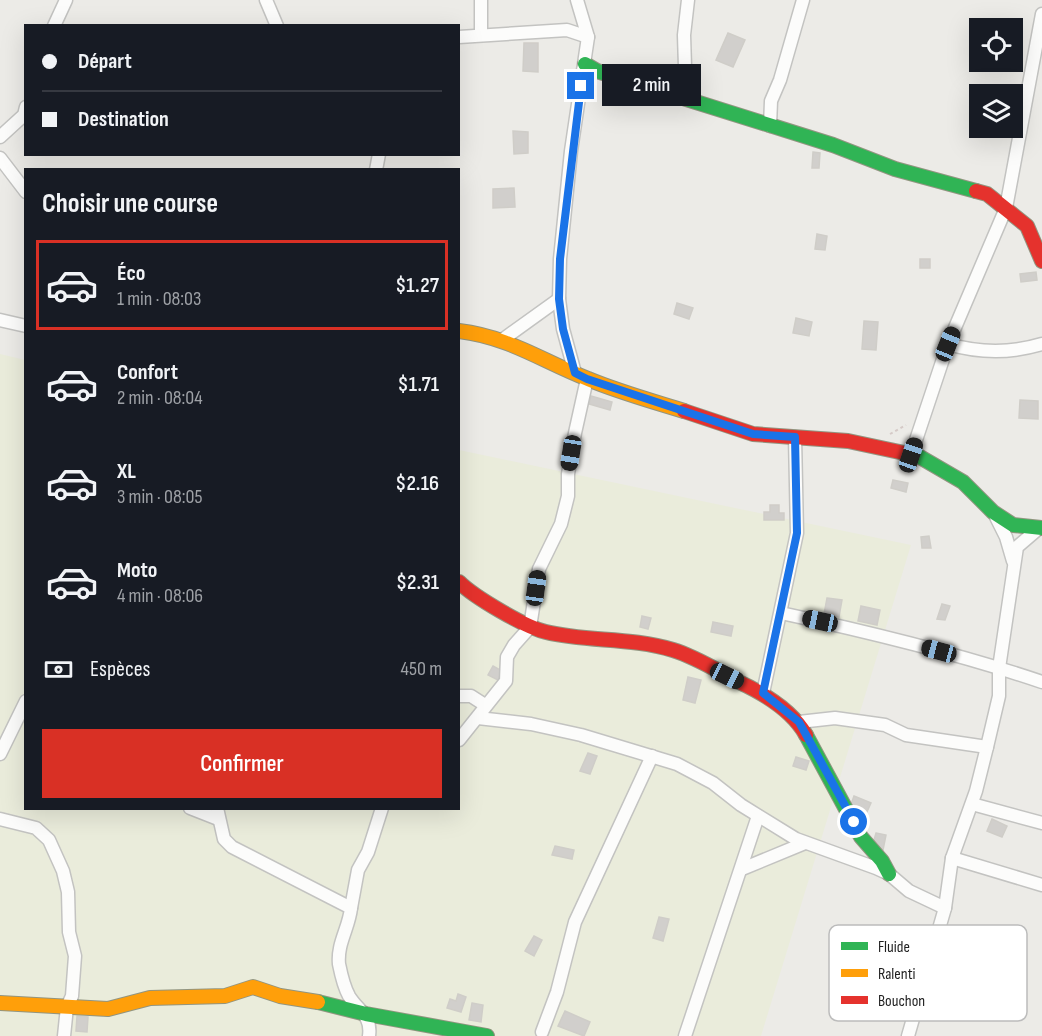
<!DOCTYPE html>
<html lang="fr">
<head>
<meta charset="utf-8">
<style>
  body { margin:0; font-family:"Sofia Sans Condensed",sans-serif; background:#242831; color:#f1f3f6; height:100vh; display:flex; flex-direction:column; font-size:22px; white-space:nowrap }
  * { box-sizing:border-box; margin:0 }
  p { font-size:20px; color:#9ea1a6 }
  .icon { flex:none; width:33px; height:33px; fill:none; stroke:currentColor; stroke-width:2; stroke-linecap:round; stroke-linejoin:round }
  .map { position:relative; flex:1; overflow:hidden }
  .drawer { position:absolute; left:24px; top:168px; width:436px; height:642px; display:flex; flex-direction:column; background:#171b24; border-radius:0px; box-shadow:0 6px 24px #0002 }
  .drawer>* { flex:none }
  .hud { position:absolute; left:24px; top:24px; width:436px; height:132px; border-radius:0px; box-shadow:0 6px 24px #0002; display:grid; align-content:center; height:132px; padding:0 18px; background:#171b24 }
  .buttons { position:absolute; left:969px; top:18px; display:grid; gap:12px }
  .buttons a { display:grid; place-items:center; width:54px; height:54px; border-radius:0px; background:#171b24; box-shadow:0 6px 24px #0002; font-size:30px }
  .end { position:absolute; width:27px; height:27px; margin:-14px; border:8px solid #1a73e8; background:#fff; box-shadow:0 0 0 3px #fff }
  .from { border-radius:50% }
  .bubble { position:absolute; height:42px; border-radius:0px; background:#171b24; box-shadow:0 6px 24px #0002; font-size:20px; font-weight:600; line-height:42px; text-align:center }
  .car { position:absolute; width:18px; height:36px; margin:-18px -9px; border-radius:8px; box-shadow:0 0 4px 2px #0007; background:linear-gradient(#222 24%,#8ab4d8 0 40%,#222 0 76%,#8ab4d8 0 86%,#222 0) }
  .hud b { display:flex; align-items:center; gap:21px; height:57px; font-size:22px }
  .hud b+b { border-top:2px solid #363941 }
  .hud i { width:15px; height:15px; background:#f1f3f6 }
  ul { padding:0; list-style:none }
  li { display:flex; align-items:center; gap:18px; height:90px; margin:0 12px 9px; padding:0 6px; border:3px solid transparent; border-radius:0px }
  li div { flex:1 }
  li b { display:block; font-size:22px }
  li em { font-style:normal; font-weight:600 }
  li.active { border-color:#d93025 }
  li>.icon { width:54px; height:54px; stroke-width:1.5 }
  h2 { padding:0 18px; font-size:27px; line-height:72px }
  .pay { display:flex; align-items:center; gap:15px; height:66px; padding:0 18px; font-size:22px }
  .pay p { margin-inline-start:auto }
  .button { display:flex; gap:12px; margin-top:auto; padding:12px 18px }
  .button a { flex:1; height:69px; border-radius:0px; background:#d93025; color:#fff; font-size:24px; font-weight:600; line-height:69px; text-align:center }
  .map>svg:first-child { display:block }
</style>
</head>
<body>
<div class="map">
<svg width="1042" height="1036" viewBox="0 0 1042 1036">
  <rect width="100%" height="100%" fill="#ecebe7"/>
  <polygon fill="#eaecdb" points="0,354 25,360 26,808 459,808 459,450 911,545 761,1036 0,1036"/>
  <g fill="#d1cfcc" stroke="#cfcdc8" stroke-width="1.5">
    <polygon points="728,33 745,40 733,67 716,60"/>
    <polygon points="524,43 538,43 538,72 523,71"/>
    <polygon points="513,131 528,132 528,153 514,154"/>
    <polygon points="813,152 820,153 819,168 812,168"/>
    <polygon points="514,188 515,207 493,208 493,189"/>
    <polygon points="817,234 827,236 825,250 815,249"/>
    <rect x="920" y="259" width="10" height="9"/>
    <polygon points="1036,272 1037,280 1021,282 1020,274"/>
    <polygon points="677,303 693,308 689,319 674,314"/>
    <polygon points="796,318 812,322 809,336 793,333"/>
    <polygon points="864,321 878,322 876,350 862,349"/>
    <polygon points="591,396 612,402 610,410 589,404"/>
    <polygon points="1020,400 1038,401 1038,419 1019,418"/>
    <polygon points="893,480 908,483 906,492 891,488"/>
    <polygon points="770,505 779,505 779,513 784,513 784,520 764,520 764,512 770,512"/>
    <polygon points="929,536 931,548 922,548 921,537"/>
    <polygon points="827,598 842,600 839,617 824,614"/>
    <polygon points="942,604 950,606 945,620 937,619"/>
    <polygon points="861,606 880,610 877,625 858,621"/>
    <polygon points="642,616 651,618 648,629 640,627"/>
    <polygon points="713,622 733,626 731,636 711,632"/>
    <polygon points="493,666 502,671 498,680 488,675"/>
    <polygon points="688,677 701,680 695,703 683,700"/>
    <polygon points="588,753 597,756 590,774 580,771"/>
    <polygon points="796,757 809,761 806,770 793,766"/>
    <polygon points="854,796 871,803 866,814 850,807"/>
    <polygon points="992,819 1007,826 1002,837 987,831"/>
    <polygon points="876,833 886,835 883,850 872,847"/>
    <polygon points="555,846 574,850 572,859 552,855"/>
    <polygon points="659,917 669,919 663,941 653,938"/>
    <polygon points="534,936 542,940 534,956 525,951"/>
    <polygon points="458,994 466,997 461,1012 447,1008 450,999 456,1001"/>
    <polygon points="472,1003 483,1005 481,1022 469,1020"/>
    <polygon points="565,1011 590,1022 584,1036 558,1026"/>
    <polygon points="77,1016 88,1017 87,1032 76,1031"/>
  </g>
  <g fill="none" stroke-linecap="round" stroke-linejoin="round">
    <defs>
      <g id="street">
        <polyline points="266,0 277,26"/>
        <polyline points="481,0 481,35"/>
        <polyline points="54,26 66,0"/>
        <polyline points="459,37 567,30 588,37"/>
        <polyline points="686,99 684,35 688,0"/>
        <polyline points="770,126 771,101 780,80 803,0"/>
        <polyline points="0,137 24,115 26,107"/>
        <polyline points="0,158 26,192"/>
        <polyline points="376,170 379,154"/>
        <polyline points="0,320 26,326"/>
        <polyline points="502,340 559,299"/>
        <path d="M 948,344 C 979,353 1012,353 1042,344"/>
        <polyline points="575,373 563,329 559,299 560,259 571,151 588,37 577,0"/>
        <polyline points="911,455 948,344 1006,208 1042,14"/>
        <polyline points="994,513 1006,537 1013,561"/>
        <path d="M 781,613 C 869,632 957,653 1042,682"/>
        <polyline points="763,693 797,533 795,437"/>
        <polyline points="459,696 471,696 485,705"/>
        <polyline points="478,718 531,724 581,735 677,764 713,783 741,805 796,839 876,868 889,874 909,891 945,908"/>
        <polyline points="799,722 835,718 885,725 906,735 987,747"/>
        <polyline points="459,740 506,681 507,657 514,645 530,627 539,569 561,524 568,496 568,474 575,433 587,379"/>
        <polyline points="0,754 26,701"/>
        <polyline points="972,804 1042,823"/>
        <polyline points="190,808 218,819"/>
        <path d="M 217,808 L 224,839 L 232,847 L 351,908 C 349,928 337,943 339,964 C 341,974 344,987 349,996 C 358,1011 372,1015 369,1036"/>
        <polyline points="0,819 36,828 49,840 63,871 68,892 69,932 75,956 72,996 67,1007 64,1036"/>
        <polyline points="952,858 1042,885"/>
        <polyline points="742,869 805,843"/>
        <polyline points="351,908 358,870 368,852 382,808"/>
        <polyline points="542,1032 557,992 575,922 652,756"/>
        <polyline points="685,1036 758,816"/>
        <polyline points="908,1036 945,908 952,858 976,791 987,747 999,696 999,668 1017,547 1038,529"/>
      </g>
      <g id="fast">
        <polyline points="585,64 597,71 833,145 895,169 976,191"/>
        <polyline points="909,454 920,457 963,482 993,512 1013,525 1042,528"/>
        <polyline points="806,735 861,837 882,861 889,874"/>
        <polyline points="318,1002 366,1014 487,1036"/>
      </g>
      <g id="slow">
        <path d="M 459,331 C 509,337 542,361 588,379 C 619,392 652,401 684,411"/>
        <polyline points="0,1003 108,1009 150,998 225,996 253,987 280,996 318,1002"/>
      </g>
      <g id="jam">
        <polyline points="976,191 987,194 1027,226 1042,261"/>
        <polyline points="684,411 753,434 848,441 909,454"/>
        <path d="M 459,582 C 474,597 525,627 546,632 C 587,642 631,637 673,650 C 696,657 718,671 739,682 C 765,694 792,710 806,735"/>
      </g>
    </defs>
    <use href="#street" stroke="#c3c3c1" stroke-width="15"/>
    <use href="#fast" stroke="#929580" stroke-width="16"/>
    <use href="#slow" stroke="#929580" stroke-width="16"/>
    <use href="#jam" stroke="#929580" stroke-width="16"/>
    <polyline stroke="#d5cac7" stroke-width="2" stroke-dasharray="3 3" stroke-linecap="butt" points="890,434 906,425"/>
    <use href="#street" stroke="#fcfcfb" stroke-width="12"/>
    <use href="#fast" stroke="#30b455" stroke-width="14"/>
    <use href="#slow" stroke="#ff9f0a" stroke-width="14"/>
    <use href="#jam" stroke="#e5322d" stroke-width="14"/>
  </g>
  <g fill="none" stroke-linecap="round" stroke-linejoin="round">
    <polyline stroke="#1a73e8" stroke-width="8" points="581,86 560,259 559,299 563,329 575,373 587,379 753,434 795,437 797,533 763,693 799,722 854,822"/>
  </g>
  <rect x="829" y="925" width="198" height="96" rx="9" fill="#fff" stroke="#bcbcbc" stroke-width="1.5"/>
  <rect x="841" y="942" width="27" height="8" fill="#30b455"/>
  <rect x="841" y="969" width="27" height="8" fill="#ff9f0a"/>
  <rect x="841" y="996" width="27" height="8" fill="#e5322d"/>
  <g font-size="16" fill="#1e1e1e">
    <text x="878" y="952">Fluide</text>
    <text x="878" y="979">Ralenti</text>
    <text x="878" y="1006">Bouchon</text>
  </g>
</svg>
<div class="buttons">
<a><svg class="icon" aria-label="locate" viewBox="0 0 24 24"><circle cx="12" cy="12" r="6"/><path d="M12 2v4M12 18v4M2 12h4M18 12h4"/></svg></a>
<a><svg class="icon" aria-label="layers" viewBox="0 0 24 24"><path d="M12 4l9 5-9 5-9-5zM3 14l9 5 9-5"/></svg></a>
</div>
<i class="end from" style="left:854px;top:822px"></i>
<i class="end" style="left:581px;top:86px"></i>
<div class="bubble" style="left:602px;top:64px;width:99px">2 min</div>
<i class="car" style="left:948px;top:344px;rotate:22deg"></i>
<i class="car" style="left:571px;top:453px;rotate:189deg"></i>
<i class="car" style="left:911px;top:455px;rotate:19deg"></i>
<i class="car" style="left:536px;top:588px;rotate:8deg"></i>
<i class="car" style="left:820px;top:621px;rotate:282deg"></i>
<i class="car" style="left:939px;top:651px;rotate:285deg"></i>
<i class="car" style="left:727px;top:676px;rotate:116deg"></i>
<div class="hud">
<b><i class="from"></i>Départ</b>
<b><i></i>Destination</b>
</div>
<section class="drawer">
<h2>Choisir une course</h2>
<ul>
<li class="active"><svg class="icon" aria-label="car" viewBox="0 0 24 24"><path d="M5 17H2v-5l4-1 3-4h7l3 4 3 1v5h-3M9 17h6M6 11h13"/><circle cx="7" cy="17" r="2"/><circle cx="17" cy="17" r="2"/></svg><div><b>Éco</b><p>1 min · 08:03</p></div><em>$1.27</em></li>
<li><svg class="icon" aria-label="car" viewBox="0 0 24 24"><path d="M5 17H2v-5l4-1 3-4h7l3 4 3 1v5h-3M9 17h6M6 11h13"/><circle cx="7" cy="17" r="2"/><circle cx="17" cy="17" r="2"/></svg><div><b>Confort</b><p>2 min · 08:04</p></div><em>$1.71</em></li>
<li><svg class="icon" aria-label="car" viewBox="0 0 24 24"><path d="M5 17H2v-5l4-1 3-4h7l3 4 3 1v5h-3M9 17h6M6 11h13"/><circle cx="7" cy="17" r="2"/><circle cx="17" cy="17" r="2"/></svg><div><b>XL</b><p>3 min · 08:05</p></div><em>$2.16</em></li>
<li><svg class="icon" aria-label="car" viewBox="0 0 24 24"><path d="M5 17H2v-5l4-1 3-4h7l3 4 3 1v5h-3M9 17h6M6 11h13"/><circle cx="7" cy="17" r="2"/><circle cx="17" cy="17" r="2"/></svg><div><b>Moto</b><p>4 min · 08:06</p></div><em>$2.31</em></li>
</ul>
<div class="pay"><svg class="icon" aria-label="cash" viewBox="0 0 24 24"><path d="M3 7h18v10H3z"/><circle cx="12" cy="12" r="2"/></svg>Espèces<p>450 m</p></div>
<div class="button"><a>Confirmer</a></div>
</section>
</div>
</body>
</html>
